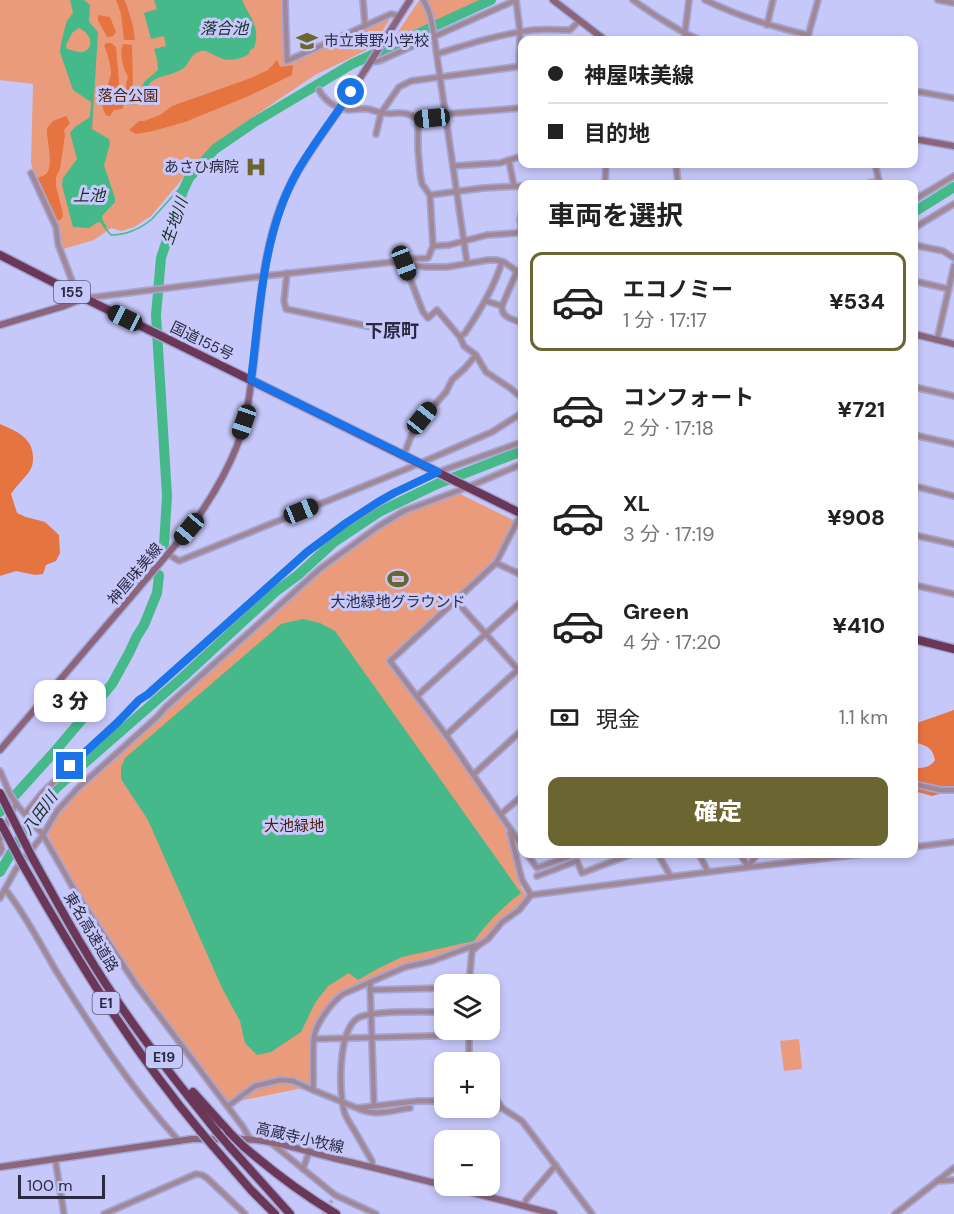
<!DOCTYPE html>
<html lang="ja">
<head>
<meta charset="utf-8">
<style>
  body { margin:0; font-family:"DM Sans","Noto Sans JP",sans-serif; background:#f2f2f2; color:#222; height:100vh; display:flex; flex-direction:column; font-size:22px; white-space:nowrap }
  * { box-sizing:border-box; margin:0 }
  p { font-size:20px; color:#767676 }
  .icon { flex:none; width:33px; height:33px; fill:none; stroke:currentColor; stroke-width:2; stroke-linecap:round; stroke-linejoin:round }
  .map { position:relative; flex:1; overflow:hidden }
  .panel { position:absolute; left:518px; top:180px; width:400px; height:678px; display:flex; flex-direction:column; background:#fff; border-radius:12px; box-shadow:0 3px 9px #0003 }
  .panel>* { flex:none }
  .hud { position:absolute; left:518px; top:36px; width:400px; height:132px; border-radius:12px; box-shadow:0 3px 9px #0003; display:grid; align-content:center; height:132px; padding:0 30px; background:#fff }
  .buttons { position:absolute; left:434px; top:974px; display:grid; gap:12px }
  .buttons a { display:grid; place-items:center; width:66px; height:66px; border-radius:12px; background:#fff; box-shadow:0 3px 9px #0003; font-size:30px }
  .scale { position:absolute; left:18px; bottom:15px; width:87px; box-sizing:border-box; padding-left:6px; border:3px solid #2a2a42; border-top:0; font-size:16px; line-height:21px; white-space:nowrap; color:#2a2a42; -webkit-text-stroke:4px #c7c8fa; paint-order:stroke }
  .end { position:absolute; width:27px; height:27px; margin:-14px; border:8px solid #1a73e8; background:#fff; box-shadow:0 0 0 3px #fff }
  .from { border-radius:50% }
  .bubble { position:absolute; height:42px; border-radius:12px; background:#fff; box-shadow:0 3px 9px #0003; font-size:20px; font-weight:800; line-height:42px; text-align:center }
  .car { position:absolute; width:18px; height:36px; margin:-18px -9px; border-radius:8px; box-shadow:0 0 4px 2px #0007; background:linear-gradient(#222 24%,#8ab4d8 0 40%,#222 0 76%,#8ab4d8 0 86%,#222 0) }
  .hud b { display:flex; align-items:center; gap:21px; height:57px; font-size:22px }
  .hud b+b { border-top:2px solid #e0e0e0 }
  .hud i { width:15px; height:15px; background:#222 }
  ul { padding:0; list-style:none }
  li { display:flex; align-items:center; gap:18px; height:99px; margin:0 12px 9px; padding:0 18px; border:3px solid transparent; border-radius:12px }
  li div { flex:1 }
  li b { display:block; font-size:22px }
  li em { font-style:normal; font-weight:800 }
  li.current { border-color:#6a6531 }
  li>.icon { width:54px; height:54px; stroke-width:1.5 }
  h2 { padding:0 30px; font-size:27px; line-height:72px }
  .pay { display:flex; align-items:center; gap:15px; height:66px; padding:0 30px; font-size:22px }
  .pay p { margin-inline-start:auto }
  .cta { display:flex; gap:12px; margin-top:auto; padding:12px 30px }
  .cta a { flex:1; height:69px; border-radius:12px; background:#6a6531; color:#fff; font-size:24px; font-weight:800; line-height:69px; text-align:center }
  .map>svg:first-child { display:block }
</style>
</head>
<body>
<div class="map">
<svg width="954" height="1214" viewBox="0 0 954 1214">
  <rect width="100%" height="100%" fill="#c7c8fa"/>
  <g fill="#e99b7b">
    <polygon points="0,0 282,0 285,63 387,18 389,21 371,48 315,75 225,136 209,150 195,164 151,216 134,227 121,231 111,228 94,240 63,249 58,226 34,174 31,163 33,84 0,80"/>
    <polygon points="424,0 481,0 444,17 399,36 396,35 418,2"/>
    <path d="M 456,492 L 515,521 L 499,554 L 490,565 L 387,660 L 469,772 L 504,823 L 521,888 L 527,896 L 517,907 L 501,920 L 487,938 L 431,960 L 361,983 L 344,991 L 334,999 L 317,1024 L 312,1086 L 229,1103 C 163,1016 92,930 46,831 L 58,812 L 79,789 L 321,571 L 380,527 L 405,512 Z"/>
    <polygon points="799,1039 802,1069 784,1071 780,1041"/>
  </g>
  <g fill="#e67441">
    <polygon points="116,0 124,0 126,3 133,26 135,40 124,40 121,14"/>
    <polygon points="98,15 110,17 116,32 113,36 107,37 98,20"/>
    <path d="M 106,43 L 111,43 L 116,47 L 120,93 L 124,106 L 122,109 L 114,110 L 110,116 L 107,116 C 96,102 108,90 111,74 C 112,70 107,51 104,46 Z"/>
    <path d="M 123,44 L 132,45 L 133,88 L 135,94 L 130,100 C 125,92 125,85 128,77 C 123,67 119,55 123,44 Z"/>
    <polygon points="277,60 280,67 293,65 292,75 251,95 185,122 153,131 136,134 129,130 139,121 144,121 160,115 172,106 251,78 268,70"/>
    <path d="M 66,116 L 70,123 L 64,130 L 65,135 L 60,169 L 56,177 L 56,186 L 63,214 L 62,218 L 58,221 L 38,178 C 40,177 46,175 47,173 C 54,163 46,139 47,128 L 53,121 Z"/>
    <path d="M 0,424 C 16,431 34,438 33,459 C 33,463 32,468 29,472 C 23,480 16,486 11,494 L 17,513 L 26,517 L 45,522 L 59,535 L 60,553 L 56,561 L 46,565 L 43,574 L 35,575 L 16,571 L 0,576 Z"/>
    <path d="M 954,710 L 954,790 L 932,796 L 914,791 L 914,768 C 922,768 930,768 935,760 C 932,746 926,746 914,742 L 914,724 Z"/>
  </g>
  <g fill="#46b98a" fill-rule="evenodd">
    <path d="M 70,0 L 84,0 L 90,5 L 89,22 L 98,32 L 92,129 L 109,139 L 110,143 L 104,165 L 115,198 L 115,202 L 102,216 L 103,221 L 107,227 L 104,228 L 101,223 L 98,222 L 89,228 L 73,227 L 62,185 L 63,178 L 77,159 L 70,133 L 75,127 L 90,117 L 91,102 L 73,90 L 60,52 C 60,47 65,26 67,21 C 69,18 71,16 73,12 ZM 79,28 C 89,32 97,47 83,52 C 79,53 72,50 67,49 L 66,45 L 72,33 Z"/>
    <path d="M 154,0 L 242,0 C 250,18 261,27 254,48 L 250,50 L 249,54 C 239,60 229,62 218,57 C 212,55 208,50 201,51 C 192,53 190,61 185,67 C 176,75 159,75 151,82 C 142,91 147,103 131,105 L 130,103 L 137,100 L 144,82 L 158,70 L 157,60 L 154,49 L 166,46 L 164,36 L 151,39 L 144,13 L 157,9 Z"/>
    <path d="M 303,619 L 320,623 L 335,631 L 521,893 C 503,907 488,921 474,941 L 402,957 L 379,968 L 358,980 L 349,973 L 328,986 L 315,1003 L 301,1032 L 271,1052 L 257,1055 L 245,1043 L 240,1021 L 222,988 L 148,820 L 121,779 L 121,768 L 125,758 L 281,624 Z"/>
  </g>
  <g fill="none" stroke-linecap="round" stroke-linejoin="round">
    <path stroke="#46b98a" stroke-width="1.5" d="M 105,228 L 111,235 C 127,235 140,229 152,219 L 189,178"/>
    <g stroke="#46b98a" stroke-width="10">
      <polyline points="914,212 954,187"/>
      <polyline points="164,545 167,496 156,315 161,258 183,191 189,178 215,149 253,123 352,64 491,0"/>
      <polyline points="0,812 56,750 112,684 129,653 137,636 144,625 157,593 159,575"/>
      <polyline points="0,872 34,815 56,788 183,677 275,592 298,575 334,542 379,512 437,484 522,451"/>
    </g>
    <polyline stroke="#a8a8d5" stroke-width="4.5" stroke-dasharray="4.5 2" stroke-linecap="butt" points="323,1214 332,1200"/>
    <defs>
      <g id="street">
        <polyline points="285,0 287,61 391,14 400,16"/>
        <polyline points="363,0 365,26"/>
        <path d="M 423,0 C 430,10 432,23 434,36 L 467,263"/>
        <polyline points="516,0 520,32 519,66"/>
        <path d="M 633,0 C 654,15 676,30 700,40"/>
        <path d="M 705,0 C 740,17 771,26 808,35"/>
        <polyline points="938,0 954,3"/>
        <polyline points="767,25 773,0"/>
        <polyline points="684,40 689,0"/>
        <polyline points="807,40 818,0"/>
        <path d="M 437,54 C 469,44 500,34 533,30 C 545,29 558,30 570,30 L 579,21"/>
        <polyline points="371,62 379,61 516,0"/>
        <path d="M 319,90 C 325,101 336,108 349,110 C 355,110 362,108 368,109 C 373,110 377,112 382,113 C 397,115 403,109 418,119 L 418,149 L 420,173 L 422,184 L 430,195 L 433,246 L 428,258 L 410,259 L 404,263 L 423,312 L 428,318 L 437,310 L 460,337 L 464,346 L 476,355 L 486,372 L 510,388 L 522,398"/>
        <polyline points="914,91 954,98"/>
        <polyline points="445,114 522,108"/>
        <polyline points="418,119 446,116"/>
        <polyline points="376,134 381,113 399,87 411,81 522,66"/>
        <polyline points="509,161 514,186"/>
        <polyline points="676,164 678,184"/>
        <polyline points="453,166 500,163 522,156"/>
        <polyline points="31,173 56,227 58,244 77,294"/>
        <polyline points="605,184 606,164"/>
        <polyline points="866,184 879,181 875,164"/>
        <polyline points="430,195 483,188 522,186"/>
        <polyline points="914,200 954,176"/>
        <polyline points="914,228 954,204"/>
        <polyline points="522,231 520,220 522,211"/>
        <polyline points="914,245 943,251 954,258"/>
        <polyline points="433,246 449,245 487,235 516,233 522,231"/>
        <path d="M 517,271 L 502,306 C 501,318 513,319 522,323"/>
        <polyline points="287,273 284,301 286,309 405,334"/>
        <polyline points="914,281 949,289"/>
        <polyline points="87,298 264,276 393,262 425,267 447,267 488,260 496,260 504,262 522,275"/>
        <polyline points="486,301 502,306"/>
        <path d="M 460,337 L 465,333 C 480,311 494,288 502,262"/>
        <polyline points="937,340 954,266"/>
        <polyline points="914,387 954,396"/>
        <polyline points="914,435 954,444"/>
        <polyline points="404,455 411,436 422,419 446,392 452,380 465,368 476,355"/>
        <polyline points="914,486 954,496"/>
        <polyline points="521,514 496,563 390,661 446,735 522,846"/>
        <polyline points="914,535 954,544"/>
        <polyline points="168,554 179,561 404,470 492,432 522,413"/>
        <polyline points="496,563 522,575"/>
        <polyline points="914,585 954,594"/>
        <polyline points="456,601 522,674"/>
        <polyline points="417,696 522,601"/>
        <polyline points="446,735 522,666"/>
        <polyline points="0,771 10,794 17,805 43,835 76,893 137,986 243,1127 250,1139"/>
        <polyline points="474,774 522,730"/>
        <polyline points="914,784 940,790 954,790"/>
        <polyline points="25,814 42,793 126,714 139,700 148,695 307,552 346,523 394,493 438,472 522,442"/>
        <polyline points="501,814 522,796"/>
        <polyline points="511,830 510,833 522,880 531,895"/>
        <polyline points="0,839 14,807 17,805"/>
        <polyline points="0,843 2,849 0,853"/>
        <polyline points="914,847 954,842"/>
        <polyline points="527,854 537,868 576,854"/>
        <polyline points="658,854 671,877"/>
        <polyline points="699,854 708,872"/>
        <polyline points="740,854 748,867 757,854"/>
        <polyline points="537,876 577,861 582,873 632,854"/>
        <path d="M 5,889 C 26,915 41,946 58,974 C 95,1033 132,1090 179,1141"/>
        <polyline points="0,898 16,869 43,835 57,811 78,788 157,717 166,707 321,568 379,526 404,511 468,487 522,464"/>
        <polyline points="370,982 374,1106"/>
        <polyline points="469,984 472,951 479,945 488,939 502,922 519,910 531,895 708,872 862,854"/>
        <polyline points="370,990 444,988"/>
        <polyline points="469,1029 469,1056 473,1062"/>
        <polyline points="314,1039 469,1035"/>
        <polyline points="489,1087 502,1108 522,1121 592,1214"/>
        <path d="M 444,1101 L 418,1101 L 357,1108 L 313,1090 C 314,1073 312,1053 314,1037 C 316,1023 332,1002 343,994 L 405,967 L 432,961 L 467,948 L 477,945"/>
        <polyline points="228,1106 255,1086 280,1080 293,1081 313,1090"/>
        <polyline points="488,1107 502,1108"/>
        <path d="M 359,1109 C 379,1117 391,1110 410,1108"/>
        <polyline points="270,1142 335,1195 376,1214"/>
        <polyline points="55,1158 64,1214"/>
        <path d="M 372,1167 L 372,1161 C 366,1151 360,1140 354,1130 C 351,1125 347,1119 345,1114 C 338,1094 338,1029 358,1018 C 371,1010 425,1012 444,1012"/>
        <polyline points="303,1169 309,1152"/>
        <polyline points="937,1181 954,1180"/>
        <polyline points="525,1206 526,1200 556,1165"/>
        <polyline points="104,1214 196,1174 202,1175 207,1178 245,1214"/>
        <polyline points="895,1214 954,1168"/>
      </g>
      <g id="secondary">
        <polyline points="553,0 605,40"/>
        <polyline points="914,139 954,146"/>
        <polyline points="0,325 64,306 84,298"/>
        <polyline points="914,334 954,344"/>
        <path d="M 0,750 L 189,529 C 212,499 237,456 245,420 C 259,353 256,282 277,217 C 290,176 317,142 341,107 C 365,72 387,35 410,0"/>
        <path d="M 234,1139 C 269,1138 304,1151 337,1159 C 410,1176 482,1195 554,1214"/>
        <polyline points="0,1167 192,1139 224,1139"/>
      </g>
      <g id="highway">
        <polyline points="0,255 84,298 522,514"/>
        <polyline points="914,639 954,649"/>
        <path d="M 32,857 C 62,911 91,965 127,1015 C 155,1056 186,1093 217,1132"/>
        <path d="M 23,865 C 76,958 132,1050 201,1132"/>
        <polyline points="193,1092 229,1132"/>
        <polyline points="212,1145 251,1190 275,1214"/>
        <polyline points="229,1146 290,1214"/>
        <path d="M 243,1146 C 272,1171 302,1194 336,1214"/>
      </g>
    </defs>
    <use href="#street" stroke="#a4a5d2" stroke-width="8"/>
    <use href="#secondary" stroke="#a4a5d2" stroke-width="9"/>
    <use href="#highway" stroke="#a4a5d2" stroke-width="11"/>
    <use href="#street" stroke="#a28796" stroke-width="4.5"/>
    <use href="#secondary" stroke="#8b657b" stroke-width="6"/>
    <use href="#highway" stroke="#6b3758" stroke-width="8"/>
    <defs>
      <g id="highway-bridge">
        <polyline points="0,793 32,857"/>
        <polyline points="0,822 23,865"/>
        <polyline points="201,1132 212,1145"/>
        <polyline points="217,1132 229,1146"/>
        <polyline points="229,1132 243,1146"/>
      </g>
    </defs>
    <use href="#highway-bridge" stroke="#a4a5d2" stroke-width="11" stroke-linecap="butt"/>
    <use href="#highway-bridge" stroke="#6b3758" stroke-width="8"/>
  </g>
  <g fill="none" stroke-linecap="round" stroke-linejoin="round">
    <path stroke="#1a73e8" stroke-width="8" d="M 70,766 L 117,723 L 139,700 L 148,694 L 307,552 L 346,523 L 378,502 L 394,493 L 438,472 L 251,380 C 260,310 262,235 297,172 C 313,144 333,119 351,92"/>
  </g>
  <defs>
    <symbol id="school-bare" viewBox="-9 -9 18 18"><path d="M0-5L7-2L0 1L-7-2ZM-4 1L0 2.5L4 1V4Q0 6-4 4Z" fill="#6a6531" stroke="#c7c8fa" stroke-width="2.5" paint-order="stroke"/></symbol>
    <symbol id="hospital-bare" viewBox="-9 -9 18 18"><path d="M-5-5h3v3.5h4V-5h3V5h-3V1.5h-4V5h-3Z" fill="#6a6531" stroke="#c7c8fa" stroke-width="2.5" paint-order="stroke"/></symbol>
    <symbol id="stadium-bare" viewBox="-9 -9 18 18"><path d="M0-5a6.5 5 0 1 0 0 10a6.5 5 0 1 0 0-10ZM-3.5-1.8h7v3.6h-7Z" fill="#6a6531" stroke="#c7c8fa" stroke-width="2.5" paint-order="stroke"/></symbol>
  </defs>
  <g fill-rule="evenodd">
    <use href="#school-bare" x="292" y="26" width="30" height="30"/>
    <use href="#hospital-bare" x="241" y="152" width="30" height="30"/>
    <use href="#stadium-bare" x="383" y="564" width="30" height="30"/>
  </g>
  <g text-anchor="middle" stroke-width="6" stroke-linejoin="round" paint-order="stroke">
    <g fill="#c7c8fa" stroke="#595979" stroke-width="1.5">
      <rect x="54" y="281" width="36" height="22" rx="4.5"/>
      <rect x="92.5" y="992" width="27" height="22" rx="4.5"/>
      <rect x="146" y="1046" width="36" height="22" rx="4.5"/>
    </g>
    <g font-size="14" font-weight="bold" fill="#2a2a42">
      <text x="72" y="297">155</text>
      <text x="106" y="1008">E1</text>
      <text x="164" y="1062">E19</text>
    </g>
    <g font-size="15" fill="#2a2a42" stroke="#c7c8fa" text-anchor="start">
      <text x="324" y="46">市立東野小学校</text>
      <text x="239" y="172" text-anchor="end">あさひ病院</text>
      <text x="398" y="607" text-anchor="middle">大池緑地グラウンド</text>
    </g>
    <g font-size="15" fill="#4e210d" stroke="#c7c8fa">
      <text x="128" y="101">落合公園</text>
      <text x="294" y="831">大池緑地</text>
    </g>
    <g font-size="15" fill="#2a2a42" stroke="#c7c8fa">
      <text transform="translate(202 341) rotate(26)" y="5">国道155号</text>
      <text transform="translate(135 574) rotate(-50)" y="5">神屋味美線</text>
      <text transform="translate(91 932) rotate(59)" y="5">東名高速道路</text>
      <text transform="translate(300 1138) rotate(13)" y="5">高蔵寺小牧線</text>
    </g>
    <g font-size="16" font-style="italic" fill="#162f24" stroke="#c7c8fa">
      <text x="224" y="34">落合池</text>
      <text x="89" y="201">上池</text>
      <text transform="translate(174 221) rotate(-71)" y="6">生地川</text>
      <text transform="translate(39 813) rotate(-54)" y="6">八田川</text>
    </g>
    <g font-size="18" font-weight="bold" fill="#2a2a42" stroke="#c7c8fa">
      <text x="392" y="337">下原町</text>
    </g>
  </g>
</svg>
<div class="buttons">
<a><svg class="icon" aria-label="layers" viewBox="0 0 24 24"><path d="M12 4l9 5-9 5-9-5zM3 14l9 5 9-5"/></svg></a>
<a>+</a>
<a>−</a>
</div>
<div class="scale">100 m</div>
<i class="end from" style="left:351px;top:92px"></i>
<i class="end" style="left:70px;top:766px"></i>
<div class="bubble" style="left:34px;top:680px;width:72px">3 分</div>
<i class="car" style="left:432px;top:118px;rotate:264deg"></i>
<i class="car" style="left:404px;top:263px;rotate:159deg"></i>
<i class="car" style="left:125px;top:318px;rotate:296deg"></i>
<i class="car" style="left:422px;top:418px;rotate:39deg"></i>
<i class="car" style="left:244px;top:422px;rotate:199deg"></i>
<i class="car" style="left:301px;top:511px;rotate:68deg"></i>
<i class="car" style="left:189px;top:529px;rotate:220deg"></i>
<div class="hud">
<b><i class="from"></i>神屋味美線</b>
<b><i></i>目的地</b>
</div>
<section class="panel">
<h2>車両を選択</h2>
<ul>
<li class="current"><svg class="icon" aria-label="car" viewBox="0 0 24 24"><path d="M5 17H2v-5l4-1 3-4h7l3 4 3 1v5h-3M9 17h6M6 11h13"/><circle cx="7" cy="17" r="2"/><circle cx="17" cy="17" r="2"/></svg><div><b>エコノミー</b><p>1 分 · 17:17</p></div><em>¥534</em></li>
<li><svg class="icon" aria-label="car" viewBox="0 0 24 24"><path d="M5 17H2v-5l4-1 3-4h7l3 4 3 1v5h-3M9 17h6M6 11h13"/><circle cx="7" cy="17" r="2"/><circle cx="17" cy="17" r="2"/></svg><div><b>コンフォート</b><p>2 分 · 17:18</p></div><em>¥721</em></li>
<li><svg class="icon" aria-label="car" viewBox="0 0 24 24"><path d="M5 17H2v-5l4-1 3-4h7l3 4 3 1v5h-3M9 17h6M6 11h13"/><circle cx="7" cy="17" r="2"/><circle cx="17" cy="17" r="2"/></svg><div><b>XL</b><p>3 分 · 17:19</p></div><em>¥908</em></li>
<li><svg class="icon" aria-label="car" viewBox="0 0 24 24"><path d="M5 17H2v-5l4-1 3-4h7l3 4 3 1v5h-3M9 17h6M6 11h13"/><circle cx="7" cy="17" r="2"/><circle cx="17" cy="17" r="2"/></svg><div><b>Green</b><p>4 分 · 17:20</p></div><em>¥410</em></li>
</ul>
<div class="pay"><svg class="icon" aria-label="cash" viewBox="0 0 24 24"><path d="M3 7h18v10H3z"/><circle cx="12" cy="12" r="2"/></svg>現金<p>1.1 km</p></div>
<div class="cta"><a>確定</a></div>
</section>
</div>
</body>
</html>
